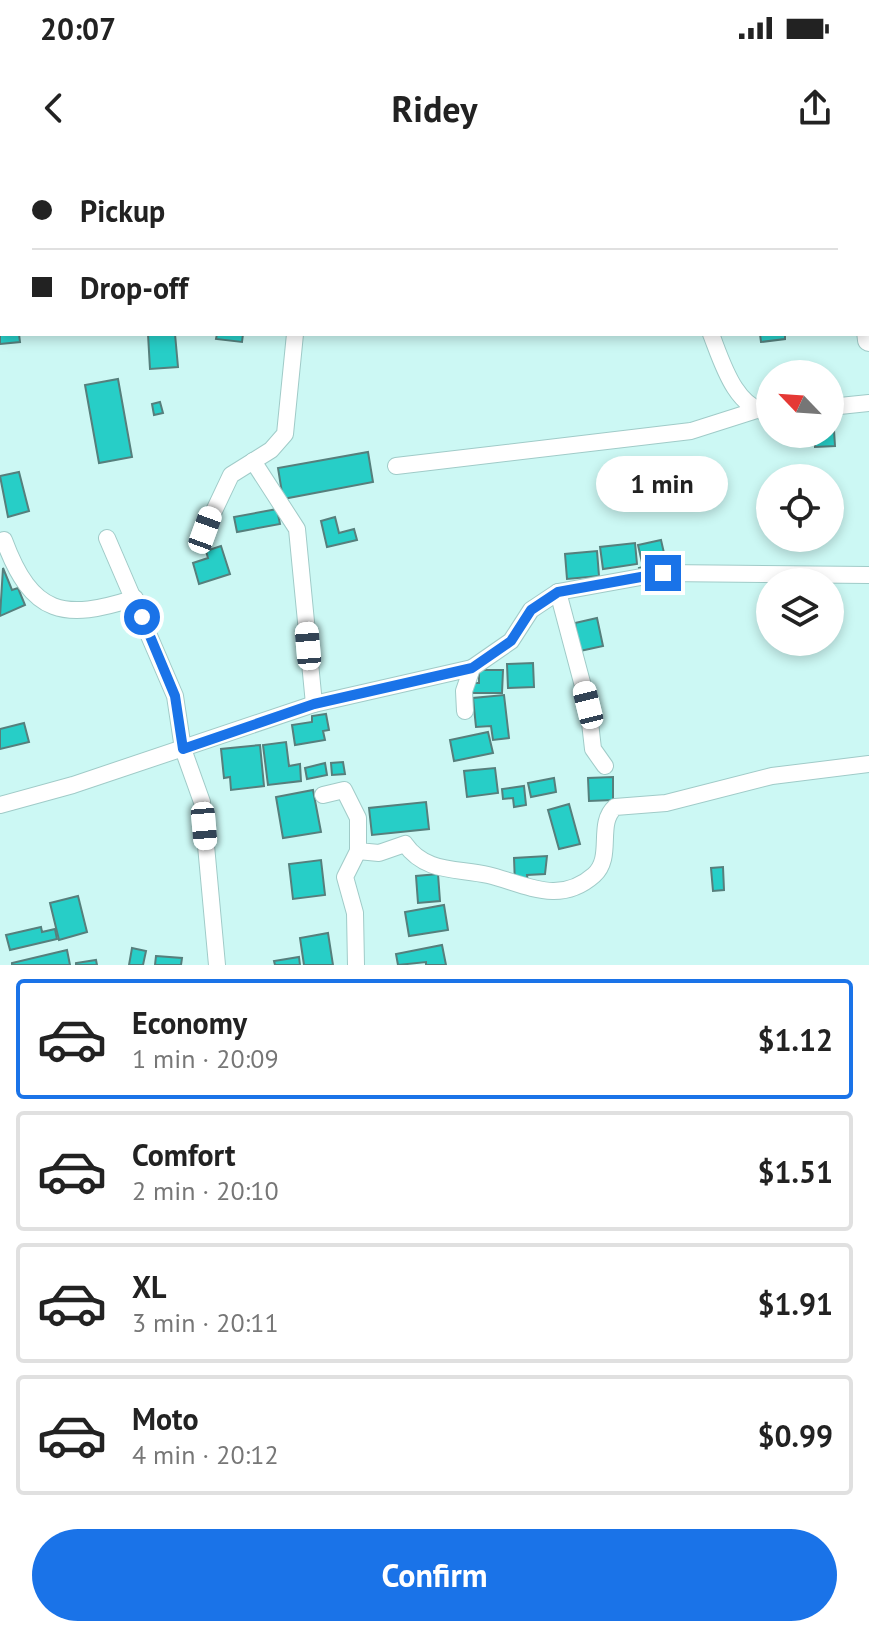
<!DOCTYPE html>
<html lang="en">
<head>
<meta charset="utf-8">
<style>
  body { margin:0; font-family:"PT Sans",sans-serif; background:#f2f2f2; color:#222; height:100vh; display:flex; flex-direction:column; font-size:30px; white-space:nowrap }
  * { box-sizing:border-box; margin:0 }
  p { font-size:26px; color:#767676 }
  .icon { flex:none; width:44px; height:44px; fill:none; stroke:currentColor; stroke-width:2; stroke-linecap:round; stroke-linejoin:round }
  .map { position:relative; height:805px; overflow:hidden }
  .details { display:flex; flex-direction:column; background:#fff; flex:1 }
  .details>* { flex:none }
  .top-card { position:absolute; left:0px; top:0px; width:870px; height:176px; box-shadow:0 4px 12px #0003; display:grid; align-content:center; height:176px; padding:0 32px; background:#fff }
  .needle { width:52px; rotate:295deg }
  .tools { position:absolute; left:756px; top:200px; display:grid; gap:16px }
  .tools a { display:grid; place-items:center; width:88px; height:88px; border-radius:50%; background:#fff; box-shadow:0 4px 12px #0003; font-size:40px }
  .end { position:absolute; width:36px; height:36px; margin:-18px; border:10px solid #1a73e8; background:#fff; box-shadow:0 0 0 4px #fff }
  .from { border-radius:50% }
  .bubble { position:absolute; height:56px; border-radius:28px; background:#fff; box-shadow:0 4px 12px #0003; font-size:26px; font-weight:700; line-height:56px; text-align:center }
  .car { position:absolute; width:24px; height:48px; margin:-24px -12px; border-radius:10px; box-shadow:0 0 6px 2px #0007; background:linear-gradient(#fff 24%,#345 0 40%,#fff 0 76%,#345 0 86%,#fff 0) }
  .top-card b { display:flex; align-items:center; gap:28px; height:76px; font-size:30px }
  .top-card b+b { border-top:2px solid #e0e0e0 }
  .top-card i { width:20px; height:20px; background:#222 }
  ul { padding:14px 0 0; list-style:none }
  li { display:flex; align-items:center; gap:24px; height:120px; margin:0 16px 12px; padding:0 16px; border:4px solid #e0e0e0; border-radius:8px }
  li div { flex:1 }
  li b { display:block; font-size:30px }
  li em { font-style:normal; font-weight:700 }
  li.current { border-color:#1a73e8 }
  li>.icon { width:72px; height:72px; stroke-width:1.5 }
  .cta { display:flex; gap:16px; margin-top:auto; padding:16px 32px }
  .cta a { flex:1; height:92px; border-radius:48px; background:#1a73e8; color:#fff; font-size:32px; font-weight:700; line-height:92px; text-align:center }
  .status { display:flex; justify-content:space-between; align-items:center; height:56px; padding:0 40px; background:#fff; direction:ltr }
  .status svg { height:22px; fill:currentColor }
  header { display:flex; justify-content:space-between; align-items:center; height:104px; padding:0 32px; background:#fff; font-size:36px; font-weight:700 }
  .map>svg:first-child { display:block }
</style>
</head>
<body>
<div class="status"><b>20:07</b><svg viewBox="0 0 49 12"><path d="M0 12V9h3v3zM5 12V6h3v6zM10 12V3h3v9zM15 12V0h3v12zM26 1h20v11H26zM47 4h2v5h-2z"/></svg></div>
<header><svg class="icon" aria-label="back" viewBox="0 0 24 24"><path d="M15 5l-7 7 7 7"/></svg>Ridey<svg class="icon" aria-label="share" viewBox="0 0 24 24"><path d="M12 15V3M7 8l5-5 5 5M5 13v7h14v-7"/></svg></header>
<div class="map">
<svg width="869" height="805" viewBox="0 0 869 805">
  <rect width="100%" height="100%" fill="#ccf8f4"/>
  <g fill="#27cec7" stroke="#567f7c" stroke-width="2">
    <polygon points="0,158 2,174 19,174 20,182 0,184"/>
    <polygon points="148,174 175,174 178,207 150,209"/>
    <polygon points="217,174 243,174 242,182 216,179"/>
    <polygon points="760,174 785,174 785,179 761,182"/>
    <polygon points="118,219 132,297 99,303 85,225"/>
    <polygon points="160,242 163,253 154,255 152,244"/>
    <polygon points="830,270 834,270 835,286 815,287 815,274 830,274"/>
    <polygon points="368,292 373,322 283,339 278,308"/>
    <polygon points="19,312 29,351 8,357 0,316"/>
    <polygon points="277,349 280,364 237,372 234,357"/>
    <polygon points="335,357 339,373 354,369 357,380 327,387 321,361"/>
    <polygon points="661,380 667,406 640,412 639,408 643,407 638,385"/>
    <polygon points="635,383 637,404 603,409 600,387"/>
    <polygon points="221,386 230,414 199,424 193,403 208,398 206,391"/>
    <polygon points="597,391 599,416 567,419 565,394"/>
    <polygon points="3,408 12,430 18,428 25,445 0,456"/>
    <polygon points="597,458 603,486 580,491 575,463"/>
    <polygon points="533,503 534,527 508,528 507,504"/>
    <polygon points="479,510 503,510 502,533 471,533 472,523 479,523"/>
    <polygon points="504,535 509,578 493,580 491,566 476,567 473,538"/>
    <polygon points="326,554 329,570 323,571 325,580 295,585 292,565 312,562 312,556"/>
    <polygon points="24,563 29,582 0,589 0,569"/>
    <polygon points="488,572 493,593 454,601 450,580"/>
    <polygon points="286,582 289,606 300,604 301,621 268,625 263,585"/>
    <polygon points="260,585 264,626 231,630 230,617 224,618 221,589"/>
    <polygon points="343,602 345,614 332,615 331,603"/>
    <polygon points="325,603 327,615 307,619 305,608"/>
    <polygon points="495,608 498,633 467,637 464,611"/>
    <polygon points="613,617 613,640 589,641 588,618"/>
    <polygon points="554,618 556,632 531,637 528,623"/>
    <polygon points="524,626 526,645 514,647 513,638 503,639 502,629"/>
    <polygon points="313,630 321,672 283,678 276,637"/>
    <polygon points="426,642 429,669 372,675 369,648"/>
    <polygon points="569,644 580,684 559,689 548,650"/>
    <polygon points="547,696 545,714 527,715 528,723 515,724 514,698"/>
    <polygon points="321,700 325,735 293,739 289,704"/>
    <polygon points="723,707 724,730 713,731 711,708"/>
    <polygon points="438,714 440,741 418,743 416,716"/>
    <polygon points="78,736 87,772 59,780 50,743"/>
    <polygon points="444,745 448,770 409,776 405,752"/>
    <polygon points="41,767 42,772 55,769 57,779 10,790 6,775"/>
    <polygon points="328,773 333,805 304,805 300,778"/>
    <polygon points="442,785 446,805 426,805 426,802 398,805 396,794"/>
    <polygon points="132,788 146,791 143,805 129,805"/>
    <polygon points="67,790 70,805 12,805 12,803"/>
    <polygon points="156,796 182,798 181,805 155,805"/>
    <polygon points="299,797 300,805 275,805 274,801"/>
    <polygon points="96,800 97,805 76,805 76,803"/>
  </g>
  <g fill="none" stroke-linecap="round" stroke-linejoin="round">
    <defs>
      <g id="street">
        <polyline points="289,0 290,2"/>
        <path d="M 711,174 C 722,202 735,249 770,253"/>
        <polyline points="830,247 869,243"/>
        <polyline points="253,301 297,369 314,544"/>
        <polyline points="396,306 691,271 757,250"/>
        <polyline points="205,370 231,315 271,290 285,274 295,174"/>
        <polyline points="107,378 175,536 183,589 202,642 217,805"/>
        <path d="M 4,380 C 32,456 64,461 135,438"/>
        <polyline points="558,432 588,545 593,589 605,606"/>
        <polyline points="465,551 464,531 472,508 511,481 531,450 558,432 663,413 869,415"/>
        <path d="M 323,635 L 344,630 L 358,658 L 358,691 L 379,693 L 405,684 C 425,713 457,708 488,715 C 525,724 559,746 594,715 C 614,697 596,664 615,647 L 666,643 L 772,616 L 869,604"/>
        <polyline points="0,645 73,625 314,544 472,508"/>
        <polyline points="356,805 355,753 345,717 358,691"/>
      </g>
      <g id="secondary">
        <polyline points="849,0 849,2"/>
        <polyline points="868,171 869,180"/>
      </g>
    </defs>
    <use href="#street" stroke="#a0cbc8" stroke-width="18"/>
    <use href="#secondary" stroke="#a0cbc8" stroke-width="24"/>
    <use href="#street" stroke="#fff" stroke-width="16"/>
    <use href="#secondary" stroke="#fff" stroke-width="22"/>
  </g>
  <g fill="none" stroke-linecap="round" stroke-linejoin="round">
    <polyline stroke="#1a73e8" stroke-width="10" points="142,457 175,536 183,589 314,544 472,508 511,481 531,450 558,432 663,413"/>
  </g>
</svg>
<div class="tools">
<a><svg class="needle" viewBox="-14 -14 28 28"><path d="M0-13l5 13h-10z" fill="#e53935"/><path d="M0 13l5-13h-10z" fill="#767676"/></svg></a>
<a><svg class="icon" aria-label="locate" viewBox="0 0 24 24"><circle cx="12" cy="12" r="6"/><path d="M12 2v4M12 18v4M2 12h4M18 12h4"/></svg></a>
<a><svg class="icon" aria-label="layers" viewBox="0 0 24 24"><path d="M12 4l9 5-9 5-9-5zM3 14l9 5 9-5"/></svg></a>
</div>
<i class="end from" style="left:142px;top:457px"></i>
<i class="end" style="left:663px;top:413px"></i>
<div class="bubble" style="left:596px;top:296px;width:132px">1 min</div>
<i class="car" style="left:205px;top:370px;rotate:20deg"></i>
<i class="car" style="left:308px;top:486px;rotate:355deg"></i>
<i class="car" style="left:588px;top:545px;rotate:346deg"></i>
<i class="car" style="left:204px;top:666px;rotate:175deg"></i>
<div class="top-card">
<b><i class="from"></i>Pickup</b>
<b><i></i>Drop-off</b>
</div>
</div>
<section class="details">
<ul>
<li class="current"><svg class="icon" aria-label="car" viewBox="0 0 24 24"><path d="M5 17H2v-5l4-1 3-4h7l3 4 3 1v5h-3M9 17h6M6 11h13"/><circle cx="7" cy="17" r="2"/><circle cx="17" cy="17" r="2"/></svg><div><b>Economy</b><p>1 min · 20:09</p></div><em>$1.12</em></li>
<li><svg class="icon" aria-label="car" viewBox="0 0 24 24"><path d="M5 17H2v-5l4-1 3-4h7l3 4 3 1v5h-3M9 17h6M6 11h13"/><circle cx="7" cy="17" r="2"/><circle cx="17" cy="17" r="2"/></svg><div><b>Comfort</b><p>2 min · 20:10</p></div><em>$1.51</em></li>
<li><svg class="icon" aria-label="car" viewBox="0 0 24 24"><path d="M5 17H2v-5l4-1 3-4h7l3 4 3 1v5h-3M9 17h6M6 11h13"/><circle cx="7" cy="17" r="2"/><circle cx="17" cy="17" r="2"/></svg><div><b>XL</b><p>3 min · 20:11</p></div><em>$1.91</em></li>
<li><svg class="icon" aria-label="car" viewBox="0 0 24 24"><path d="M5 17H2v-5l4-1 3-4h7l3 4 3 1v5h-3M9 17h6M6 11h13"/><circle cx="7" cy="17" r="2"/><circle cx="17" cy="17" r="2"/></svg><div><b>Moto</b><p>4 min · 20:12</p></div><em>$0.99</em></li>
</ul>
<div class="cta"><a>Confirm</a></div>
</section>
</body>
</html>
